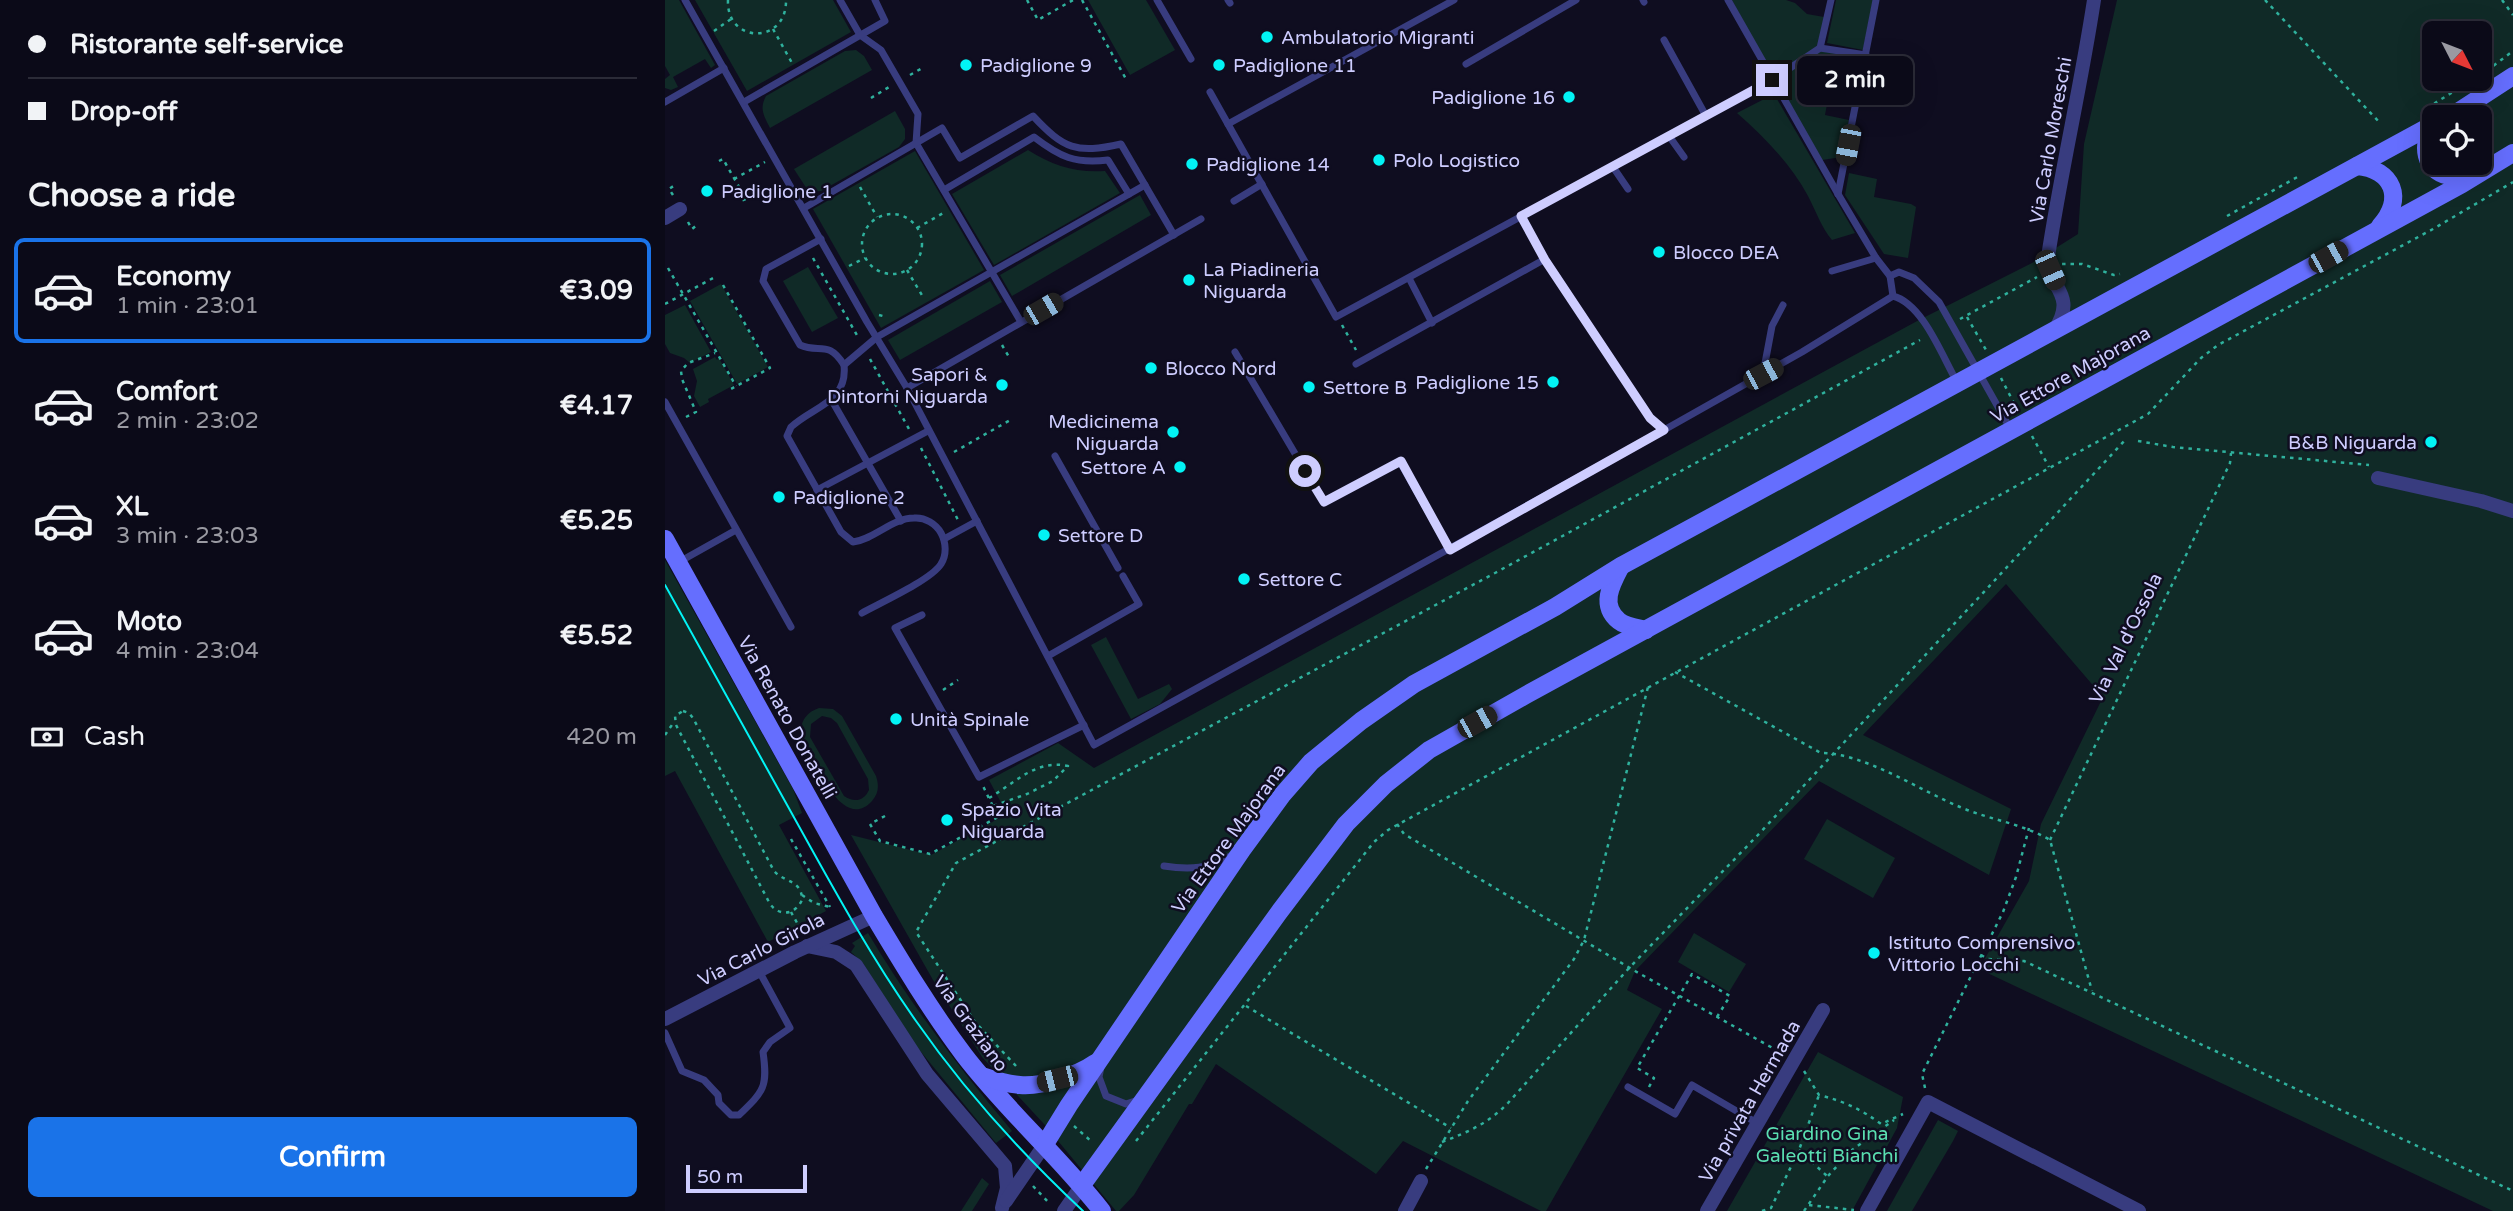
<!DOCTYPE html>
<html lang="en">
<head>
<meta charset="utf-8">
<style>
  body { margin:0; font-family:"Varela Round",sans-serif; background:#141321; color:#f1f3f6; height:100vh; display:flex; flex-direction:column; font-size:26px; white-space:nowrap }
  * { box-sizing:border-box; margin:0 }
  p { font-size:23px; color:#9a9aa2 }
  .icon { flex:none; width:38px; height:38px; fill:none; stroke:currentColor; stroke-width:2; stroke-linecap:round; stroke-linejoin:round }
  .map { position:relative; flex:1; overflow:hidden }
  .panel { display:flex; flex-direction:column; background:#0b0a18; width:665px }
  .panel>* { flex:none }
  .hud { display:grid; align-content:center; height:154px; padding:0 28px; background:#0b0a18 }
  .needle { width:46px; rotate:132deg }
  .tools { position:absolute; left:1757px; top:21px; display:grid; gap:14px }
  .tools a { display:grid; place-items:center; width:70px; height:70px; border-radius:10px; background:#0b0a18; box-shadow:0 7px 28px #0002,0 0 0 2px #2b2b37; font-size:35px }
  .scale { position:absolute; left:21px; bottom:18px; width:121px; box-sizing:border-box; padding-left:7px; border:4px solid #cecdff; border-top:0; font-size:19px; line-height:24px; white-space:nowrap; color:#cecdff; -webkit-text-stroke:5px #0f0d20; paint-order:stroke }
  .end { position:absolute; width:32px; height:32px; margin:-16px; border:9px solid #cecdff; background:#111; box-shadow:0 0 0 4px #111 }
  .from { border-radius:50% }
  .bubble { position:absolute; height:49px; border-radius:10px; background:#0b0a18; box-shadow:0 7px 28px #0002,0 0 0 2px #2b2b37; font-size:23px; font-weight:800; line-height:49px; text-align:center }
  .car { position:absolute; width:21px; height:42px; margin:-21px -10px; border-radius:9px; box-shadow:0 0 5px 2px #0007; background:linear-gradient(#222 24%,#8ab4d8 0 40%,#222 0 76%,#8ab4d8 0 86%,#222 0) }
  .hud b { display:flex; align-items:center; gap:24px; height:66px; font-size:26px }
  .hud b+b { border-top:2px solid #2b2b37 }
  .hud i { width:18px; height:18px; background:#f1f3f6 }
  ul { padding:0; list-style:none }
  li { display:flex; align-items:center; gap:21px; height:105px; margin:0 14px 10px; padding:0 14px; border:4px solid transparent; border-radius:10px }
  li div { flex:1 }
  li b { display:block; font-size:26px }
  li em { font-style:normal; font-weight:800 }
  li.active { border-color:#1a73e8 }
  li>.icon { width:63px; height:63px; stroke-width:1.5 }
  h2 { padding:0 28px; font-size:32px; line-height:84px }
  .pay { display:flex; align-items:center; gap:18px; height:77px; padding:0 28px; font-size:26px }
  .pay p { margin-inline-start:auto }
  .button { display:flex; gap:14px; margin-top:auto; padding:14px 28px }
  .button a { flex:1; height:80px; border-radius:10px; background:#1a73e8; color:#fff; font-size:28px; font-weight:800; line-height:80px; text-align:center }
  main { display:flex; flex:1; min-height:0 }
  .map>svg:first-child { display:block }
</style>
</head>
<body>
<main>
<section class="panel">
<div class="hud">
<b><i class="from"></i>Ristorante self-service</b>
<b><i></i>Drop-off</b>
</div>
<h2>Choose a ride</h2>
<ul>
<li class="active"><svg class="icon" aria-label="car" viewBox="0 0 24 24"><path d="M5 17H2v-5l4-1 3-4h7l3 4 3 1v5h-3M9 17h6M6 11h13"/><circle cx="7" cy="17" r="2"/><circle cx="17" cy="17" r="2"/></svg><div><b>Economy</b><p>1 min · 23:01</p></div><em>€3.09</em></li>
<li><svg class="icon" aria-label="car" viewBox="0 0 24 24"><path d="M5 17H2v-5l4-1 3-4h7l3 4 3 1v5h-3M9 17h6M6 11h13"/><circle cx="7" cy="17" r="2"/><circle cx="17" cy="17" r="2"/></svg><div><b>Comfort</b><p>2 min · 23:02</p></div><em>€4.17</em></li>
<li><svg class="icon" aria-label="car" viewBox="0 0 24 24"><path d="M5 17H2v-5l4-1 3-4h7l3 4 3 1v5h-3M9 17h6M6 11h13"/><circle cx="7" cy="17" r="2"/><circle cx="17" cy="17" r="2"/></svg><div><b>XL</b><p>3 min · 23:03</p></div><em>€5.25</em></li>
<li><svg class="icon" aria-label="car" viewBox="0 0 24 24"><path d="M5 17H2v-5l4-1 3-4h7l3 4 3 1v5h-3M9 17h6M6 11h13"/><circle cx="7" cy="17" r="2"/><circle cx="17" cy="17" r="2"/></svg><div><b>Moto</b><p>4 min · 23:04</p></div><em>€5.52</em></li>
</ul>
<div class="pay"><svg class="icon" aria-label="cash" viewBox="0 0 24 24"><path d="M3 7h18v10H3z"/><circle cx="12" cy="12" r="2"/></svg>Cash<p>420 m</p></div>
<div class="button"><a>Confirm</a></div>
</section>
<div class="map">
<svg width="1848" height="1211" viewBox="0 0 1848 1211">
  <rect width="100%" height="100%" fill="#0f0d20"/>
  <g fill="#102a27" fill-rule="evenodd">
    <polygon points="0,0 14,0 50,65 46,68 40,59 8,77 13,87 6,90 0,88 0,79 5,75 0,66"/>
    <polygon points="30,0 168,0 186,32 82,91"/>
    <polygon points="423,0 481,0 510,50 465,75"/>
    <polygon points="1067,0 1121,0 1130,3 1142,14 1159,17 1153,46 1108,77"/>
    <polygon points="1171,0 1208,0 1198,50 1162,43"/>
    <path d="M 1452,0 L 1848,0 L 1848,1211 L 1828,1211 L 1314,969 L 1364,881 L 1376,824 L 1438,697 L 1341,584 L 1198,735 L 1346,809 L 1324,875 L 1154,781 L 970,971 L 962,990 L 997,1009 L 881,1211 L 876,1211 L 738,1141 L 711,1174 L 551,1064 L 527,1104 L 524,1104 L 469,1195 L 454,1211 L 451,1211 L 379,1124 L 317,1057 L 268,980 L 186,835 L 266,855 L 342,814 L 324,780 L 393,743 L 429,768 L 1254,320 L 1367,263 L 1413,234 L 1419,144 ZM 1769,33 L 1815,33 L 1815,79 L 1769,79 ZM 1769,117 L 1815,117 L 1815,163 L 1769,163 Z"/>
    <path d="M 191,50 L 199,56 L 207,70 L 105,128 C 99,116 94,109 101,96 L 180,51 Z"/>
    <polygon points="1156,50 1197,57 1193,76 1168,72 1160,115 1184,120 1177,157 1157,160 1108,81"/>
    <path d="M 1109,94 L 1190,233 L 1167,240 C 1156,227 1151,211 1143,196 C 1126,164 1099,137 1072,113 Z"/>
    <polygon points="230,111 240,129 240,139 234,147 156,191 147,192 140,186 129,169"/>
    <path d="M 363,150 C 388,166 411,173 440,171 L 455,193 L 329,265 L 287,194 Z"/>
    <polygon points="250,151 319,270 216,328 148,209"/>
    <polygon points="1184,173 1212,179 1209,197 1246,204 1251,207 1243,258 1219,254 1180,195"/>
    <polygon points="475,195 486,215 347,296 335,275"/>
    <polygon points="143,267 173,318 147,332 118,281"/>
    <polygon points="325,281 337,302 235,360 223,340"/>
    <polygon points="56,284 103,367 72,384 25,301"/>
    <polygon points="20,305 46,352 25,363 19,358 5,353 0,344 0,315"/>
    <polygon points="50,357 52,360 54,358 69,385 43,399 44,402 35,407 29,396 32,381 28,369"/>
    <polygon points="0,560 128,789 137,813 114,825 161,911 103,942 10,771 0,776"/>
    <polygon points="441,637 473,699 504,684 507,689 495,704 466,719 426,645"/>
    <path d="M 154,708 L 168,709 L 177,716 L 211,776 C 214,785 214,793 207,801 C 177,834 148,759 138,740 C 133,725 139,713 154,708 ZM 157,716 L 166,718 L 172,723 L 203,779 L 204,790 C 199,801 189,803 179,796 L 145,737 L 146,724 Z"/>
    <polygon points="1162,819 1230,858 1208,898 1139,859"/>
    <path d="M 203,933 C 245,1004 294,1068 347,1131 L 331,1143 L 247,1041 L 198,963 L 186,952 L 190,946 L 187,943 Z"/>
    <polygon points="1029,933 1081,964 1064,992 1013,962"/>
    <polygon points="1153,1052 1238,1097 1232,1128 1187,1211 1062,1211"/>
    <polygon points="1273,1120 1293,1131 1288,1141 1247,1211 1222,1211"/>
    <polygon points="317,1178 324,1184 307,1211 296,1211"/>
  </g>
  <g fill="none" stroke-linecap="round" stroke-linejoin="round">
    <g stroke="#2fb19d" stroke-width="2.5" stroke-dasharray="3.5 5" stroke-linecap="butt">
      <path d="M 63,0 C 61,44 122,45 121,0"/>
      <polyline points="362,0 373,20 408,0"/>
      <polyline points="417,0 461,79"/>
      <polyline points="1600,0 1716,124"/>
      <polyline points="1837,0 1848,15"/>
      <polyline points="108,29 127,63"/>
      <polyline points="49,31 66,19"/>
      <polyline points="245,75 259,67"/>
      <polyline points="1815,76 1848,51"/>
      <polyline points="206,98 224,87"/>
      <polyline points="1762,108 1804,82"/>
      <polyline points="54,161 58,159 81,199 76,201"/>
      <polyline points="69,179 100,162"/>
      <polyline points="195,187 212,217"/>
      <polyline points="8,195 4,189 10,185"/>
      <circle cx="227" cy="244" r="30"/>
      <polyline points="1562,216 1636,175"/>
      <polyline points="23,222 27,229 32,225"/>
      <polyline points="252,228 280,212"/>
      <polyline points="148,258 193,337"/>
      <polyline points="1397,264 1417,264 1449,275 1455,274"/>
      <polyline points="184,266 200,258"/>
      <polyline points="3,268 71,386"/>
      <polyline points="242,270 258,297"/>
      <polyline points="58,285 105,368 64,390"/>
      <polyline points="0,304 50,277"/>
      <polyline points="214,315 222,317"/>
      <polyline points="1302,317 1321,350"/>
      <polyline points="1295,319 1372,277"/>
      <polyline points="677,325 691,350"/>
      <polyline points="337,345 344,357"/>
      <polyline points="205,359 244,429"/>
      <polyline points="1336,378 1352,409"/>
      <polyline points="21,417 31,412 17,379 16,371 23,363 50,353"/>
      <polyline points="1367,436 1384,467"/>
      <polyline points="1473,441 1508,447 1704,465"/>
      <polyline points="256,448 293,520"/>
      <polyline points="289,452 347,419"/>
      <path d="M 1010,672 L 1156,753 C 1199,753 1254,790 1295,807 C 1325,820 1356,823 1385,840 L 1427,991"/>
      <polyline points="278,690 293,680"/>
      <path d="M 18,711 L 24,713 L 28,718 L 109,871 C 120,883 137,880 137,900 C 130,915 115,917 105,904 L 11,725 L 10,716 Z"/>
      <polyline points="0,735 9,722"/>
      <path d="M 324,798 C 350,783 371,759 403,766 L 388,781 L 362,794 L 328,806"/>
      <polyline points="220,816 205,824 215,841 265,854 333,817 318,786"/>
      <polyline points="732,824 739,834 970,971 1113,1051"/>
      <polyline points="126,839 165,907"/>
      <polyline points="1385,840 1565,463 1566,453"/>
      <polyline points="137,895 149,903 165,907"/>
      <polyline points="126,912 136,930"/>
      <polyline points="1316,955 1323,959 1359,961 1848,1191"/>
      <polyline points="581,1006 786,1128"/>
      <polyline points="351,1066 310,1022 251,932 291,863 830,573 1255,340"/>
      <path d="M 1139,1071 L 1154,1095 C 1178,1101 1196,1109 1216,1124 L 1238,1114"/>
      <polyline points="984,1087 989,1078 972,1068 1027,974 1065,996 1052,1017"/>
      <polyline points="1260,1088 1257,1074 1338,912 1351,877 1364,828"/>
      <polyline points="409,1126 427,1142"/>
      <polyline points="471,1141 709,842 723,830 1483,414 1536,358 1553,345 1768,229 1848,182"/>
      <path d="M 777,1142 C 803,1132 824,1123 843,1103 L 965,967 L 1092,836 L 1462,438"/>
      <polyline points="1134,1150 1162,1176"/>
      <polyline points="761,1169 803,1101 909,959 919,940 983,687"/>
      <polyline points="368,1186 385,1204"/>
      <polyline points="1144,1205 1189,1210"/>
      <polyline points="1097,1211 1106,1208 1134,1150 1154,1095"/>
      <polyline points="1139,1211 1163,1176 1187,1150 1229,1120"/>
    </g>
    <g stroke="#383c7f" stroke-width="7">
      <polyline points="20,0 202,322 242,388 429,745 999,430"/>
      <polyline points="175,0 195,35 216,50 253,114 251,143 356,322"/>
      <polyline points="492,0 526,59"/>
      <polyline points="563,0 565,3"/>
      <polyline points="978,0 979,2"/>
      <polyline points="1063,0 1173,194 1211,258 1225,276"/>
      <polyline points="999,40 1041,116"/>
      <polyline points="1155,48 1166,0"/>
      <polyline points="801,64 911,0"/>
      <polyline points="545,92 671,317 1107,80 1155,48 1201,55"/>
      <polyline points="0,102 59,68"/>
      <polyline points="79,102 220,21 210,0"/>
      <polyline points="563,124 789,0"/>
      <polyline points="1004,136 1019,157"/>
      <polyline points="948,167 963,189"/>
      <path d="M 279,190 L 369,137 C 395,157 410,164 443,160 L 464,194"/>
      <polyline points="1173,194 1211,0"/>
      <polyline points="569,201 597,184"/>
      <path d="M 139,208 L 277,128 L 295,158 L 368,116 C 399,149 411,154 456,144 L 509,235"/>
      <polyline points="856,217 880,259 985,418 999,430 1137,352 1228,296"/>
      <path d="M 156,239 L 101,269 L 98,281 L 135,345 C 154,354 163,339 179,365"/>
      <polyline points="1167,271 1211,258"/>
      <polyline points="744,278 767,323"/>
      <polyline points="570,352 635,462"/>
      <polyline points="691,364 880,259"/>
      <polyline points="1098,374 1107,326 1118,305"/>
      <path d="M 1292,382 C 1277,356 1258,304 1228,296 L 1225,276 L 1234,272 L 1249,278 L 1274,302 L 1346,430"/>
      <polyline points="242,388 536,219"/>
      <polyline points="166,399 236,521"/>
      <polyline points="0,402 126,627"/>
      <polyline points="390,456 453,568"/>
      <polyline points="640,471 659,502 735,462 785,550"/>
      <polyline points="152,490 263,431"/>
      <polyline points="279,539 312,521"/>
      <polyline points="14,562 71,530"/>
      <path d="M 197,613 C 215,603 266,580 276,564 C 282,555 281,542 276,533 C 271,524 260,517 249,518 C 227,518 210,539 188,542 L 176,532 L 122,436 L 126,427 C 149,406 183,402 179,365 L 212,337 L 480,185"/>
      <polyline points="257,615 230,628 314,777 419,725"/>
      <polyline points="383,656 474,604 458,576"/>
      <path d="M 499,866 C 524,870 545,869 567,855"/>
      <path d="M 0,1033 L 17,1071 L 39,1080 L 53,1095 L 54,1103 L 66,1115 L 74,1115 C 99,1091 103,1087 98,1052 L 105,1042 L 125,1028 L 94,971"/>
      <polyline points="436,1067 434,1077 441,1096 461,1104 473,1100"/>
      <polyline points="963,1087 1010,1114 1027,1085 1092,1123"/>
    </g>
    <g stroke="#383c7f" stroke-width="14">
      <polyline points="0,218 15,209"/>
      <path d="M 1389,331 C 1415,292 1379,286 1383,257 C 1396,171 1416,86 1429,0"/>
      <polyline points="1713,478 1816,501 1848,511"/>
      <polyline points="142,946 171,952 191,965 262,1074 340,1166 342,1188 337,1208"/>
      <polyline points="0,1019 130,952 209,916"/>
      <polyline points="341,1201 380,1144"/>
      <polyline points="399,1211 417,1185"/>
      <polyline points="740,1211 756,1181"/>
      <polyline points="1042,1211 1158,1010"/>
      <polyline points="1202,1211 1263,1102 1474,1211"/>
    </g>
    <g stroke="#656efe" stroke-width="18">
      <polyline points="1785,117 1848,76"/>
      <path d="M 1769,126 C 1755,143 1759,171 1784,176 C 1791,178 1799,175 1807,175"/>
      <path d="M 1692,166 C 1728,169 1740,199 1715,226"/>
      <path d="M 0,539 L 209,916 C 237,963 266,1011 299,1055 C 341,1110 394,1156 437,1211"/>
      <path d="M 956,566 C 947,583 934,605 954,621 C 960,626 973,628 981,630"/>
      <path d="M 317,1076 C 329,1080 342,1084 355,1085 C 377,1087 413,1075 430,1063"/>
      <polyline points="380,1144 404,1105 577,850 618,794 646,762 696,721 749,684 890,607 956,566 1769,124"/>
      <polyline points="417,1185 615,911 681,824 721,784 764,750 861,695 1797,184 1848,153"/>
    </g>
    <path stroke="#02f3f5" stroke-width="2" d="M 0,585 C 46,667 91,749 136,830 C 172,895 208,960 251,1021 C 299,1090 356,1153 418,1211"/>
  </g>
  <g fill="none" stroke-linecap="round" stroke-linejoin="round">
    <polyline stroke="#cecdff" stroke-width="9" points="640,471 659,502 736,461 785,550 999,430 985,418 880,260 856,216 1107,80"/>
  </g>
  <g fill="#02f3f5" stroke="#0f0d20" stroke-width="2.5">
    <circle cx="602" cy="37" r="7"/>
    <circle cx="301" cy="65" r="7"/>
    <circle cx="554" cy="65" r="7"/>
    <circle cx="904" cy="97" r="7"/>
    <circle cx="714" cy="160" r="7"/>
    <circle cx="527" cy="164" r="7"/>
    <circle cx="42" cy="191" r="7"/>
    <circle cx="994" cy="252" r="7"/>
    <circle cx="524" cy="280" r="7"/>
    <circle cx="486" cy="368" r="7"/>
    <circle cx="888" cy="382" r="7"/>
    <circle cx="337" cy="385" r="7"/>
    <circle cx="644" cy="387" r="7"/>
    <circle cx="508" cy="432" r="7"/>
    <circle cx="1766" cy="442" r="7"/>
    <circle cx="515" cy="467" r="7"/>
    <circle cx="114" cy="497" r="7"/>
    <circle cx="379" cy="535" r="7"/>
    <circle cx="579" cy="579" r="7"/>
    <circle cx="231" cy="719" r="7"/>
    <circle cx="282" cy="820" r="7"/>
    <circle cx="1209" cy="953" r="7"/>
  </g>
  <g text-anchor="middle" stroke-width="5" stroke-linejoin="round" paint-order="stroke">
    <g font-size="19" fill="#cecdff" stroke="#0f0d20" text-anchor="start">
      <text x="616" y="44">Ambulatorio Migranti</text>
      <text x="315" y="72">Padiglione 9</text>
      <text x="568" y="72">Padiglione 11</text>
      <text x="890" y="104" text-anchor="end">Padiglione 16</text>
      <text x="728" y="167">Polo Logistico</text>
      <text x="541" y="171">Padiglione 14</text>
      <text x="56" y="198">Padiglione 1</text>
      <text x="1008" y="259">Blocco DEA</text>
      <text x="538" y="276">La Piadineria<tspan x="538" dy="22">Niguarda</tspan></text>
      <text x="500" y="375">Blocco Nord</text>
      <text x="323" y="381" text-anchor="end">Sapori &amp;<tspan x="323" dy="22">Dintorni Niguarda</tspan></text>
      <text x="874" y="389" text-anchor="end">Padiglione 15</text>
      <text x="658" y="394">Settore B</text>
      <text x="494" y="428" text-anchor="end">Medicinema<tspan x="494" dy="22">Niguarda</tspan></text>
      <text x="1752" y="449" text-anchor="end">B&amp;B Niguarda</text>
      <text x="501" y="474" text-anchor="end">Settore A</text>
      <text x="128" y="504">Padiglione 2</text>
      <text x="393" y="542">Settore D</text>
      <text x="593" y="586">Settore C</text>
      <text x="245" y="726">Unità Spinale</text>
      <text x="296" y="816">Spazio Vita<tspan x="296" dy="22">Niguarda</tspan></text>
      <text x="1223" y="949">Istituto Comprensivo<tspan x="1223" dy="22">Vittorio Locchi</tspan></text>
    </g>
    <g font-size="19" fill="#cecdff" stroke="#0f0d20">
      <text transform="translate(1385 140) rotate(-80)" y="7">Via Carlo Moreschi</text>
      <text transform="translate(1405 374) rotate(-29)" y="7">Via Ettore Majorana</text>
      <text transform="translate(1460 638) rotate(-64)" y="7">Via Val d'Ossola</text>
      <text transform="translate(123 717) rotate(61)" y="7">Via Renato Donatelli</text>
      <text transform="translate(563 838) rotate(-54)" y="7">Via Ettore Majorana</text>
      <text transform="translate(96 949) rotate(-27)" y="7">Via Carlo Girola</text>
      <text transform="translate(306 1023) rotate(54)" y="7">Via Graziano</text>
      <text transform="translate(1084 1101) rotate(-60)" y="7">Via privata Hermada</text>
    </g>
    <g font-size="19" fill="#5adeb1" stroke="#0f0d20">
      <text x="1162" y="1140">Giardino Gina<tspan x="1162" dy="22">Galeotti Bianchi</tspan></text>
    </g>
  </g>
</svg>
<div class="tools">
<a><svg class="needle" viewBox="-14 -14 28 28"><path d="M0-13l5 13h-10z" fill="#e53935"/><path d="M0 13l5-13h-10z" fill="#9a9aa2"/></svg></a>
<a><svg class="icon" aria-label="locate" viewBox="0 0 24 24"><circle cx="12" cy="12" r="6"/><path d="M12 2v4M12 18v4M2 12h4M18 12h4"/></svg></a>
</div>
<div class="scale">50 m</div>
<i class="end from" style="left:640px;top:471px"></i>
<i class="end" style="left:1107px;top:80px"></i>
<div class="bubble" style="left:1132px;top:56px;width:116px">2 min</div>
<i class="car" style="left:1183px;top:145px;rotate:191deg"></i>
<i class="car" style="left:1663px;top:257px;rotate:61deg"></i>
<i class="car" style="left:1385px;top:270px;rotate:156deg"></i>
<i class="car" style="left:378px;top:309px;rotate:60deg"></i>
<i class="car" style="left:1098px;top:374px;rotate:62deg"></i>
<i class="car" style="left:812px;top:722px;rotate:61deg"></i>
<i class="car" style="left:392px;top:1079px;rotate:256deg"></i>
</div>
</main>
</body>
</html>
